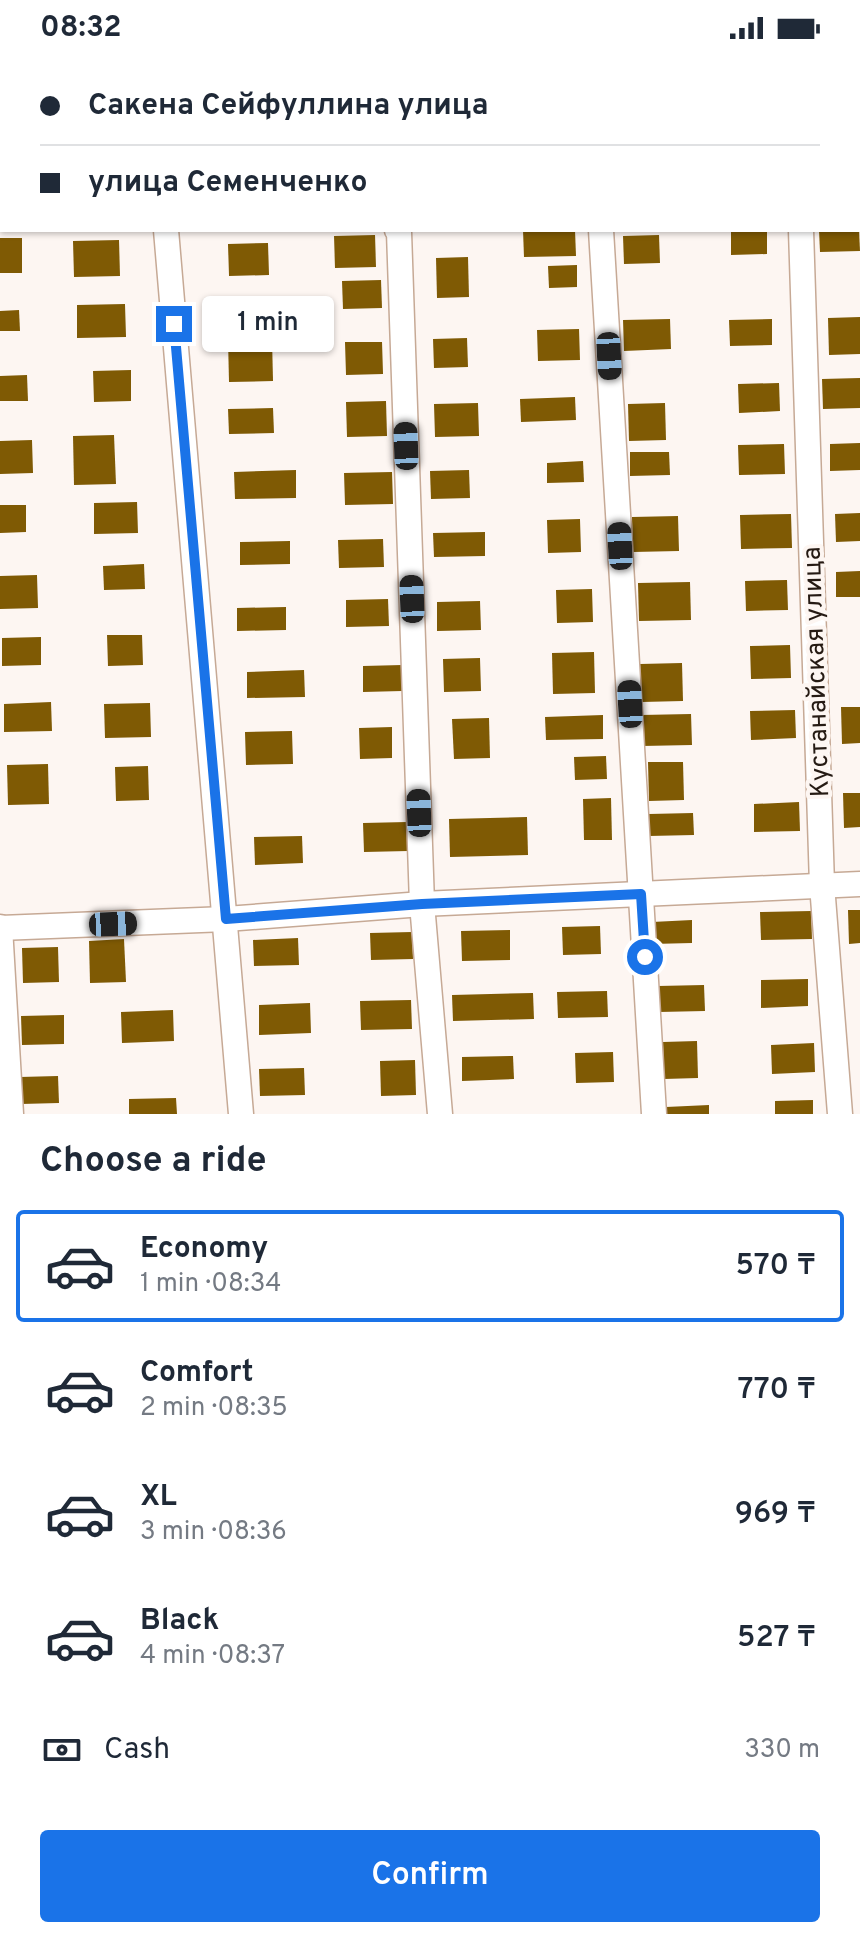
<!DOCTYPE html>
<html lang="en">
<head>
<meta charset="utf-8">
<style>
  body { margin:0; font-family:Overpass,sans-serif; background:#f6f6f7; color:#1f2937; height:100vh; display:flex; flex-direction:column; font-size:30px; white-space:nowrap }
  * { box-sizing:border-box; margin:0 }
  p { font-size:26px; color:#747a83 }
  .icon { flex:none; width:44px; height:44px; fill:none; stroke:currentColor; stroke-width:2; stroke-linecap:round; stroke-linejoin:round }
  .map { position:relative; height:1058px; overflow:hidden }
  .drawer { display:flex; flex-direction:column; background:#fff; flex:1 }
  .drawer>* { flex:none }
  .banner { position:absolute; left:0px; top:0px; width:860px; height:176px; box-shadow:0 2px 6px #0004; display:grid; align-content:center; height:176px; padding:0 40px; background:#fff }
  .end { position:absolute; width:36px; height:36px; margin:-18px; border:10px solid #1a73e8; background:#fff; box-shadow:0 0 0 4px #fff }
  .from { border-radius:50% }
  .bubble { position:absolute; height:56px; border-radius:8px; background:#fff; box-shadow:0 2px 6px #0004; font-size:26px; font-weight:600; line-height:56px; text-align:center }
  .car { position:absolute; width:24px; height:48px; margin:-24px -12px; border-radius:10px; box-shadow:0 0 6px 2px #0007; background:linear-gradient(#222 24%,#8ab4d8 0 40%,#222 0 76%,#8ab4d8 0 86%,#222 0) }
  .banner b { display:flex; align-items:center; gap:28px; height:76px; font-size:30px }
  .banner b+b { border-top:2px solid #e0e1e3 }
  .banner i { width:20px; height:20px; background:#1f2937 }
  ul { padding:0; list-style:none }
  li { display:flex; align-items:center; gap:24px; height:112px; margin:0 16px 12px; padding:0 24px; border:4px solid transparent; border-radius:8px }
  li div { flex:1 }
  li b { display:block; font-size:30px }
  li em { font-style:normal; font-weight:600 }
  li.current { border-color:#1a73e8 }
  li>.icon { width:72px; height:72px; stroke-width:1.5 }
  h2 { padding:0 40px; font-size:36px; line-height:96px }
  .pay { display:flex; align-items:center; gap:20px; height:88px; padding:0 40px; font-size:30px }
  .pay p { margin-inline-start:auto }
  .button { display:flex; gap:16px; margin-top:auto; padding:16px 40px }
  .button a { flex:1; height:92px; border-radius:8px; background:#1a73e8; color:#fff; font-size:32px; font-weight:600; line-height:92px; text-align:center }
  .status { display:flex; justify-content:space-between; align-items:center; height:56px; padding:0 40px; background:#fff; direction:ltr }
  .status svg { height:22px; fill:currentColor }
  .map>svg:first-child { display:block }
</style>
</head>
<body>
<div class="status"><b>08:32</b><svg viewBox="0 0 49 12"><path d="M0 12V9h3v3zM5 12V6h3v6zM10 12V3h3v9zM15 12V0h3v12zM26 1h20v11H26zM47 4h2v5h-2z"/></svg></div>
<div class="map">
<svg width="860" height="1058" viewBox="0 0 860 1058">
  <rect width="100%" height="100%" fill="#fdf6f2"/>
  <g fill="#7f5a04">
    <polygon points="523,174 575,174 576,200 524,201"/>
    <polygon points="731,174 767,174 767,198 731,199"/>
    <polygon points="819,174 859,174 860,195 820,196"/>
    <polygon points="375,179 376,211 335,212 334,180"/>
    <polygon points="659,179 660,207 624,208 623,180"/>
    <rect x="0" y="182" width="22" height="35"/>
    <polygon points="119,184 120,220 74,221 73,185"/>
    <polygon points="268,187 269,219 229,220 228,188"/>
    <polygon points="468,201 469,241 437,242 436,202"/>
    <polygon points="577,209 577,231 549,232 548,210"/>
    <polygon points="381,224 382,252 343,253 342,225"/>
    <polygon points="125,248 126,281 77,282 77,249"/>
    <polygon points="19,254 20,275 0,275 0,255"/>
    <polygon points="860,261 860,298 829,299 828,262"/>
    <polygon points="670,263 671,293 624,295 623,264"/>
    <polygon points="772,263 772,289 730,290 729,264"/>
    <polygon points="579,273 580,304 538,305 537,274"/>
    <polygon points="272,282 273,325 229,326 228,283"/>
    <polygon points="467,282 468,311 434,312 433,283"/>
    <polygon points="345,286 382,286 383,318 346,319"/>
    <polygon points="131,314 131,345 94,346 93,315"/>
    <polygon points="27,319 28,345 0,345 0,320"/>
    <polygon points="860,322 860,352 823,353 822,323"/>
    <polygon points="779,327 780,355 739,357 738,328"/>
    <polygon points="575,341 576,364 521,366 520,343"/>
    <polygon points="386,345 387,380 347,381 346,346"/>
    <polygon points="478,347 479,380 435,381 434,348"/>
    <polygon points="665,347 666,384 629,385 628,348"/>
    <polygon points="273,352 274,377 229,378 228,353"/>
    <polygon points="114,379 116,428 74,429 73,380"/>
    <polygon points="32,384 33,417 0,418 0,385"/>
    <polygon points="860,387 860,414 830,415 830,388"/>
    <polygon points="784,388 785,418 739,419 738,389"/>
    <polygon points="630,396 669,396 670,419 630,420"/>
    <polygon points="583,405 584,426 547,427 547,407"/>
    <polygon points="296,414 296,442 235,443 234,416"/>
    <polygon points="469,414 470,442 431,443 430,415"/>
    <polygon points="392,416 393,448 345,449 344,417"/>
    <polygon points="137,446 138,477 94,478 94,447"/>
    <polygon points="0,449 26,449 26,476 0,477"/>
    <polygon points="860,457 860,485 836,486 835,458"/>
    <polygon points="791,458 792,492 741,493 740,459"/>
    <polygon points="678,460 679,495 633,496 632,461"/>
    <polygon points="580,463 581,496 548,497 547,464"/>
    <polygon points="485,476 485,500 434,501 433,477"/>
    <polygon points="383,483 384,511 339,512 338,484"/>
    <polygon points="290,485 290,508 240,509 240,486"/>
    <polygon points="144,508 145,533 104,534 103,510"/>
    <polygon points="860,515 860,541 836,541 836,516"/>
    <polygon points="37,519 38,552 0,553 0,520"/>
    <polygon points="787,524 788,554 746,555 745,525"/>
    <polygon points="690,526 691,564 639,565 638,527"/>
    <polygon points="592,533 593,566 557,567 556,534"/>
    <polygon points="388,543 389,570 346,571 346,544"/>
    <polygon points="480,545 481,574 437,575 437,546"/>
    <polygon points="286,551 286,574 237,575 237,552"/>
    <polygon points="107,579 142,579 143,609 108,610"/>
    <polygon points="41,581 41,609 2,610 2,582"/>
    <polygon points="790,589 791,622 751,623 750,590"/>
    <polygon points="594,596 595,637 553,638 552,597"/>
    <polygon points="480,602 481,635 444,636 443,603"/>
    <polygon points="682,607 683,645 642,646 640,608"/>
    <polygon points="402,609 402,635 363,636 363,610"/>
    <polygon points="304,614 305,641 247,642 247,616"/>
    <polygon points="51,646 52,675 4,676 4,648"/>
    <polygon points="150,647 151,681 105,682 104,648"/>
    <polygon points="841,651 860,651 860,687 842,688"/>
    <polygon points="795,654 796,682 751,684 750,655"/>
    <polygon points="691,658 692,689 642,690 641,659"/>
    <polygon points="603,659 603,683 546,684 545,661"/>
    <polygon points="489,662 490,702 454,703 452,663"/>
    <polygon points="392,671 392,702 360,703 359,672"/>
    <polygon points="292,675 293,708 246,709 245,676"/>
    <polygon points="606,700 607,723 575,724 574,701"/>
    <polygon points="648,706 683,706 684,744 649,745"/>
    <polygon points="48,708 49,748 8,749 7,709"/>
    <polygon points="148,710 149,744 116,745 115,711"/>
    <polygon points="843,737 860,737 860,771 844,772"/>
    <polygon points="611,742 612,784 584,784 583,743"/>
    <polygon points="799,746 800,775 754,776 754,748"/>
    <polygon points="693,757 694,779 649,780 649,758"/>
    <polygon points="527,761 528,799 450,801 449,763"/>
    <polygon points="407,766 408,795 364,796 363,767"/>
    <polygon points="302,780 303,807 255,809 254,781"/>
    <polygon points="848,854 860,854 860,887 849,888"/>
    <polygon points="811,855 812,883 761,884 760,856"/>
    <polygon points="692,864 692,887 652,888 652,866"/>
    <polygon points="600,870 601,898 563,899 562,871"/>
    <polygon points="510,874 510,904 462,905 461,875"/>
    <polygon points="412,876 413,903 371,904 370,877"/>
    <polygon points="298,882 299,909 254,910 253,884"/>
    <polygon points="124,883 126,926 90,927 89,885"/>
    <polygon points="58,891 59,926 23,927 22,892"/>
    <polygon points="808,923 808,950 761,952 761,924"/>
    <polygon points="704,929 705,955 659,956 658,930"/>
    <polygon points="607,935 608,961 558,962 557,936"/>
    <polygon points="533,937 534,963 453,965 452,939"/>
    <polygon points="411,944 412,973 361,974 360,945"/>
    <polygon points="310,947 311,977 259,979 259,949"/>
    <polygon points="173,954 174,985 122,987 121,956"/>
    <polygon points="64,959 64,988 22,989 21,960"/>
    <polygon points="697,985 698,1022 664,1023 663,986"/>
    <polygon points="814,987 815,1016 772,1018 771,989"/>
    <polygon points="613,996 614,1026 576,1027 575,997"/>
    <polygon points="513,1000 514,1023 462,1025 462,1001"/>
    <polygon points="415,1004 416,1039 381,1040 380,1005"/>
    <polygon points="304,1012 305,1039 260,1040 259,1013"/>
    <polygon points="58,1020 59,1047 21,1048 20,1021"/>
    <polygon points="176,1042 177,1058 129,1058 129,1043"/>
    <polygon points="813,1044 813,1058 775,1058 775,1045"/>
    <polygon points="709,1049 709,1058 666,1058 666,1051"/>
  </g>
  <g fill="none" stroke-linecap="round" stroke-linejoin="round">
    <defs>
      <g id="street">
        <polyline points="158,0 159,2"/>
        <polyline points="590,0 590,2"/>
        <polyline points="795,0 795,2"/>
        <polyline points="166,174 241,1058"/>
        <polyline points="397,174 399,176 422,848 440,1058"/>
        <polyline points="601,174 654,1058"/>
        <polyline points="801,174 822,829 840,1058"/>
        <polyline points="0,871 11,1058"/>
        <polyline points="0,872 226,863 422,848 860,828"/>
      </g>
    </defs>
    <use href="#street" stroke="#c6a995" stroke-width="27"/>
    <use href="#street" stroke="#fff" stroke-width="24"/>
  </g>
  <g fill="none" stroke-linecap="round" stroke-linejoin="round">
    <polyline stroke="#1a73e8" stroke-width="10" points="174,268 226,863 422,848 641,838 645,901"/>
  </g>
  <g text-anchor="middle" stroke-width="8" stroke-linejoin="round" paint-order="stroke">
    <g font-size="26" fill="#251a13" stroke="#fdf6f2">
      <text transform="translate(815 616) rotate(-92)" y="9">Кустанайская улица</text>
    </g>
  </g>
</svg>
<i class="end from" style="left:645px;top:901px"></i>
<i class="end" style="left:174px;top:268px"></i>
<div class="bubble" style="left:202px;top:240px;width:132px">1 min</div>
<i class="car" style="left:609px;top:300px;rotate:177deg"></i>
<i class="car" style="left:406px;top:390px;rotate:358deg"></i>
<i class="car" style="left:620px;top:490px;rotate:357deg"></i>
<i class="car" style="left:412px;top:543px;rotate:358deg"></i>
<i class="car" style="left:630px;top:648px;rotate:357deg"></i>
<i class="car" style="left:419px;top:757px;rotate:358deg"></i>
<i class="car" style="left:113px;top:868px;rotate:88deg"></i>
<div class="banner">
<b><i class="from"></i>Сакена Сейфуллина улица</b>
<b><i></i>улица Семенченко</b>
</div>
</div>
<section class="drawer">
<h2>Choose a ride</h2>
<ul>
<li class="current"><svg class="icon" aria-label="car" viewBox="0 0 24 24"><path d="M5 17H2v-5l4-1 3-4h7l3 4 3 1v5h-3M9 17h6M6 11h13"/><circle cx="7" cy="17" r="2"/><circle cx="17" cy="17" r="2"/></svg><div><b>Economy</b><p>1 min · 08:34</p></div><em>570 ₸</em></li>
<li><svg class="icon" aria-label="car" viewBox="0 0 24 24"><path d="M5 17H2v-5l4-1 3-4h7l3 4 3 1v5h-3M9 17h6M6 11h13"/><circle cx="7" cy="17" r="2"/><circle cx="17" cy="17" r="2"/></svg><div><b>Comfort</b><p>2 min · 08:35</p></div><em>770 ₸</em></li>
<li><svg class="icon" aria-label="car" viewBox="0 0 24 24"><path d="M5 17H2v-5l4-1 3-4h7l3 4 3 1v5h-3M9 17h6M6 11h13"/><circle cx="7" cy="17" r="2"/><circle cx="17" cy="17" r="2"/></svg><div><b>XL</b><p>3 min · 08:36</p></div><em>969 ₸</em></li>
<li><svg class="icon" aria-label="car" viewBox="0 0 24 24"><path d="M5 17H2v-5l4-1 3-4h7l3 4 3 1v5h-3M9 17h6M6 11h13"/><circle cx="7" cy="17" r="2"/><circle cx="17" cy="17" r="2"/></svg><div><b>Black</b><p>4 min · 08:37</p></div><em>527 ₸</em></li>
</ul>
<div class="pay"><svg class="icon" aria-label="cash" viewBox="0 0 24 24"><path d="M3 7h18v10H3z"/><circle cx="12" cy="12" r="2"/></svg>Cash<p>330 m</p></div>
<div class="button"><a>Confirm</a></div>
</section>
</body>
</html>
